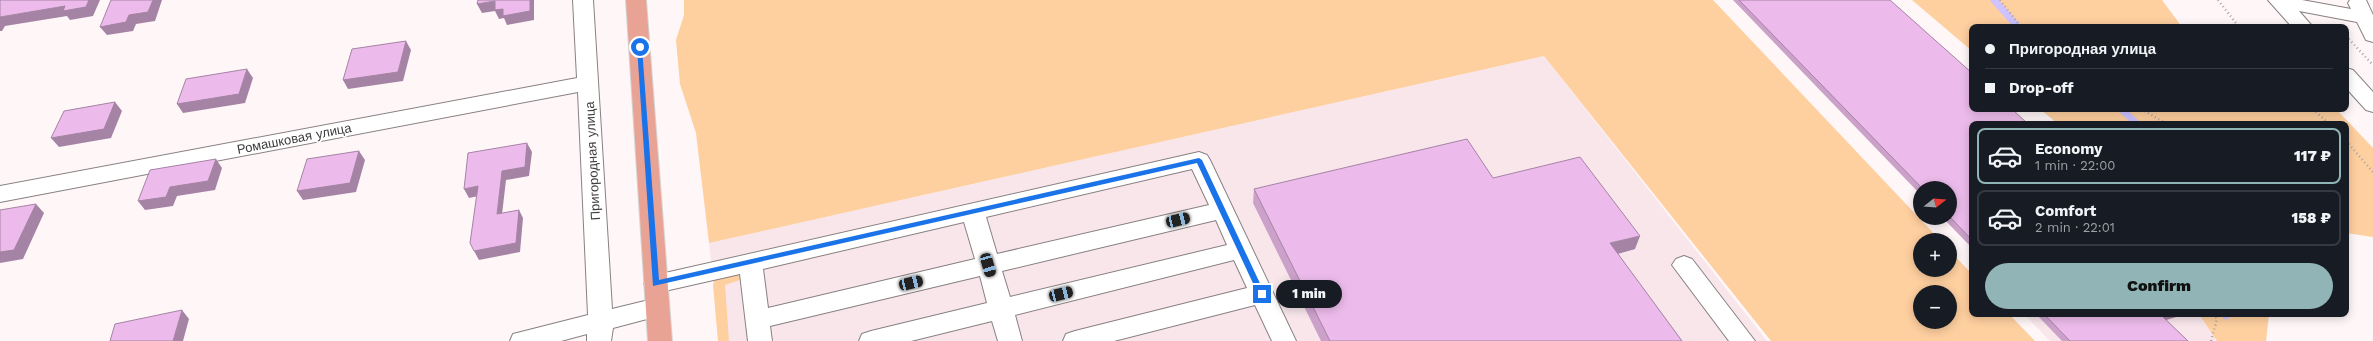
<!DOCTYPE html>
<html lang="en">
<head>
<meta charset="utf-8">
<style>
  body { margin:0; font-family:"Work Sans",sans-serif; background:#20242c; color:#f1f3f6; height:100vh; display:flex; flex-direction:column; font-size:15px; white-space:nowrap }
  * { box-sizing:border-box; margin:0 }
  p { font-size:13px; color:#9ea1a6 }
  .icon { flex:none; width:22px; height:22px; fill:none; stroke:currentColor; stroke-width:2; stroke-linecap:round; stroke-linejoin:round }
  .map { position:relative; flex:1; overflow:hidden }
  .side { position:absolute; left:1969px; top:121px; width:380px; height:196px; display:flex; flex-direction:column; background:#171b24; border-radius:8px; box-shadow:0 2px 10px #0003 }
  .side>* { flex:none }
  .hud { position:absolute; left:1969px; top:24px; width:380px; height:88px; border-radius:8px; box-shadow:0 2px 10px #0003; display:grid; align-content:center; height:88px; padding:0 16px; background:#171b24 }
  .needle { width:26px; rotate:73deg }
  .tools { position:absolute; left:1913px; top:181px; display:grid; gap:8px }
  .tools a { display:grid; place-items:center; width:44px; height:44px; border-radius:50%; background:#171b24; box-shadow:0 2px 10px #0003; font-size:20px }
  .end { position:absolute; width:18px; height:18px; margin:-9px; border:5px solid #1a73e8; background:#fff; box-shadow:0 0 0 2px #fff }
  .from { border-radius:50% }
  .bubble { position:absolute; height:28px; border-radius:14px; background:#171b24; box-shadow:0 2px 10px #0003; font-size:13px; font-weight:800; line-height:28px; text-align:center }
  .car { position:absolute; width:12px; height:24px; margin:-12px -6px; border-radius:5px; box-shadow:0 0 3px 1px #0007; background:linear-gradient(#222 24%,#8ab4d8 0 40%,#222 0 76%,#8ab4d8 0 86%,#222 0) }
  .hud b { display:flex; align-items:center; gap:14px; height:38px; font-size:15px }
  .hud b+b { border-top:1px solid #363941 }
  .hud i { width:10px; height:10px; background:#f1f3f6 }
  ul { padding:7px 0 0; list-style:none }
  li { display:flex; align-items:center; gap:12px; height:56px; margin:0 8px 6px; padding:0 8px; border:2px solid #363941; border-radius:8px }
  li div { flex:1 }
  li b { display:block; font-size:15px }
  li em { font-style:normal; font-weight:800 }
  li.current { border-color:#91b4b6 }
  li>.icon { width:36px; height:36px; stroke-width:1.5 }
  .action { display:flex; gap:8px; margin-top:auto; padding:8px 16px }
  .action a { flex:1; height:46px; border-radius:24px; background:#91b4b6; color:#111; font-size:16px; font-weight:800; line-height:46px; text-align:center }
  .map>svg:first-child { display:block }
</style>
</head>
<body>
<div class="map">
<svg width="2373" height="341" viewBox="0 0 2373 341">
  <rect width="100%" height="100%" fill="#fff6f8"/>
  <g fill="#f8e6eb">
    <polygon points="1544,56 1767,341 720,341 709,243"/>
    <polygon points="2024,314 2212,314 2215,341 2050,341"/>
  </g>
  <g fill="#fecf9f" fill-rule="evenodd">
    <path d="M 684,0 L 1713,0 L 1940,240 L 1920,240 L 1920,270 L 1950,270 L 1950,251 L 1972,274 L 1972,314 L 2009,314 L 2035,341 L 1771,341 L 1544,56 L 709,243 L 696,133 L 680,84 L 676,40 L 684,15 ZM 1920,292 L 1950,292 L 1950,322 L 1920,322 Z"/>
    <polygon points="1912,0 2162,0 2182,27 1972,27 1972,51"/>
    <polygon points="2040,109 2336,109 2373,148 2373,237 2346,233 2346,124 2058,124"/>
    <polygon points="739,268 740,280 725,285 729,341 718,341 713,285 716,277"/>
    <polygon points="2199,314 2269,314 2266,341 2217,341"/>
  </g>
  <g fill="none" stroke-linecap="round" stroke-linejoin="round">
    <g stroke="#cec3ff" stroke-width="7">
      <polyline points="1994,0 2018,27"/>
      <polyline points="2121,109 2137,124"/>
      <polyline points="2226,314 2226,316"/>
    </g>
    <defs>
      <g id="minor">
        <polygon points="573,0 593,0 612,309 657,298 666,300 669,307 666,314 613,328 611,341 587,341 587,334 561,341 510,341 513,334 588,315 578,92 0,202 0,186 577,78"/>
        <polygon points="2268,0 2302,0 2351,9 2348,3 2350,0 2366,0 2373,15 2373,42 2366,40 2357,22 2299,11 2313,27 2292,27"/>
        <polygon points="2346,68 2353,70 2373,92 2373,112 2366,110 2346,88"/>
        <path d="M 1199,152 L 1207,155 L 1210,160 L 1296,341 L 1272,341 L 1255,305 L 1114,341 L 1063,341 L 1066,334 L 1075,331 L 1247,288 L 1234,260 L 1015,315 L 1022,341 L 998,341 L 992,321 L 911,341 L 859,341 L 862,334 L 871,331 L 987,303 L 980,276 L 770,326 L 772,341 L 748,341 L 740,274 L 656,293 L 648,290 L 644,284 L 648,278 L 656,275 ZM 1192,169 L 1209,205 L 997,254 L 986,217 ZM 1216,220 L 1227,245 L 1010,297 L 1002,271 ZM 964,222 L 975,259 L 768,308 L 763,269 Z"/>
        <polygon points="1684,256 1692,259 1755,341 1729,341 1672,265 1676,259"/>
      </g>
      <polygon id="major" points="626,0 646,0 672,341 648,341"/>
    </defs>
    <use href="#minor" stroke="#888082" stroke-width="2"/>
    <use href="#major" stroke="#d5d4d4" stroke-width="2"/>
    <g stroke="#aaa3a5" stroke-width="2.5" stroke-dasharray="1 3" stroke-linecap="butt">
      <polyline points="2000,0 2021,27"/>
      <polyline points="2218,0 2239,27"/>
      <polyline points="2346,36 2373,65"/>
      <polyline points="2141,109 2167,124"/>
      <polyline points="2313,109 2329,124"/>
      <polyline points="2346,141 2373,172"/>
      <polyline points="2211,341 2217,319 2213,314"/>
    </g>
    <use href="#minor" fill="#fff" fill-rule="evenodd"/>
    <use href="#major" fill="#e9a394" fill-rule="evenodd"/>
  </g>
  <g fill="#cba1ca">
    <polygon points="1733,0 1890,0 1972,124 1972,248 1943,218 1950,218 1950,188 1920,188 1920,194"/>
    <polygon points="1254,189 1635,249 1618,254 1682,341 1321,341 1253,203"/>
    <polygon points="2036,314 2186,314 2166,320 2188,341 2062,341"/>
  </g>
  <g fill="#a583a4">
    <polygon points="89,0 100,0 93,16 70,20 67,16 5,26 2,31 0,31 0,17 65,6"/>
    <polygon points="153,0 162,0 155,21 136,24 133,31 107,35 100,27 129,15"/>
    <polygon points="530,0 534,0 534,20 507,25 504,18 499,19 495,11 482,13 477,4 495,1 503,9"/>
    <polygon points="406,41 411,50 403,81 348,89 343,80"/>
    <polygon points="247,69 253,78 245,103 183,113 177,104"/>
    <polygon points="115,102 122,111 111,138 59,147 51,138"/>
    <polygon points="527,143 532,152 529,176 506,180 501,223 497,214 502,171"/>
    <polygon points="359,151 365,160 356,192 303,200 297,191"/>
    <polygon points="216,159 222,168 215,190 177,196 173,206 145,210 138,201 170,187"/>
    <polygon points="478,186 483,195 469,198 464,189"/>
    <polygon points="36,204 44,213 23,259 0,263 0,252"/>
    <polygon points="519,210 523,218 520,252 479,260 474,251"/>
    <polygon points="1640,236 1635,249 1605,257 1610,243"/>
    <polygon points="182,310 189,319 183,341 173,341"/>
    <polygon points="2173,314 2186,314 2159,322 2163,317"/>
  </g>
  <g fill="#ecbbeb" stroke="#a583a4">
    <polygon points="0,0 89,0 86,7 63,11 65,6 0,17"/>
    <polygon points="111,0 153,0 148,12 129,15 126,22 100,27"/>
    <polygon points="478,0 530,0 530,11 503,16 503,9 495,10 495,1 477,4"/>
    <polygon points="1739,0 1890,0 1972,73 1972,109 2012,109 2028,124 1972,124 1972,240 1950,217 1950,188 1922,188"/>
    <polygon points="406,41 398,72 343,80 352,49"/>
    <polygon points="247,69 239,94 177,104 186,79"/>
    <polygon points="115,102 104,129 51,138 64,111"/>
    <polygon points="1467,139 1493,178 1580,157 1640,236 1610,243 1682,341 1330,341 1254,189"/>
    <polygon points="527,143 525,167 502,171 497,214 519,210 516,243 474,251 470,243 478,186 464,189 468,153"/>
    <polygon points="359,151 350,183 297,191 307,159"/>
    <polygon points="216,159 208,181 170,187 166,197 138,201 150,170"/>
    <polygon points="36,204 14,250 0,252 0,210"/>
    <polygon points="182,310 173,341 110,341 115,324"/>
    <polygon points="2044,314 2173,314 2163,317 2188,341 2070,341"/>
  </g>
  <polygon fill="#1a73e8" points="640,45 642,47 659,280 1199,158 1202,160 1265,294 1262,296 1258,294 1197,163 653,286 637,47"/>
  <g text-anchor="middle" stroke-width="3.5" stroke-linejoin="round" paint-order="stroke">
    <g font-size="13" fill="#3f3c3d" stroke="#fff">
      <text transform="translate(294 138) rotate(-11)" y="5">Ромашковая улица</text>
      <text transform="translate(592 161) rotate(-93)" y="5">Пригородная улица</text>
    </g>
  </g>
</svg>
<div class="tools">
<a><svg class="needle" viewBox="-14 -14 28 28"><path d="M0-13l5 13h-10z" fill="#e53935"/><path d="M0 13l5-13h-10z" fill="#9ea1a6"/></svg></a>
<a>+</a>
<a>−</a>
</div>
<i class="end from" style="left:640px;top:47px"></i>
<i class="end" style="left:1262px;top:294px"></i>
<div class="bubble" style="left:1276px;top:280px;width:66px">1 min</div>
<i class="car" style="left:1178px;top:220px;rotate:77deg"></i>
<i class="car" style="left:988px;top:265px;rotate:164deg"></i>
<i class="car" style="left:911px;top:283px;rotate:77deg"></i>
<i class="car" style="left:1061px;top:294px;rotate:76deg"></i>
<div class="hud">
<b><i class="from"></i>Пригородная улица</b>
<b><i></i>Drop-off</b>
</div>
<section class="side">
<ul>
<li class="current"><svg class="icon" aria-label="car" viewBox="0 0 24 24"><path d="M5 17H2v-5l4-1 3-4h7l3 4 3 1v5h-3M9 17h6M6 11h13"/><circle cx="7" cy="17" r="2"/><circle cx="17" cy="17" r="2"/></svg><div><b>Economy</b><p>1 min · 22:00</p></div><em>117 ₽</em></li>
<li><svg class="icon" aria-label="car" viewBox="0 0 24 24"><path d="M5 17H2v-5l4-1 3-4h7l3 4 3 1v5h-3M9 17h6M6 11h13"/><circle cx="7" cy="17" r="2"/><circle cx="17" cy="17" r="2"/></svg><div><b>Comfort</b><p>2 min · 22:01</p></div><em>158 ₽</em></li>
</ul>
<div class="action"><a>Confirm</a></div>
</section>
</div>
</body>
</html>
